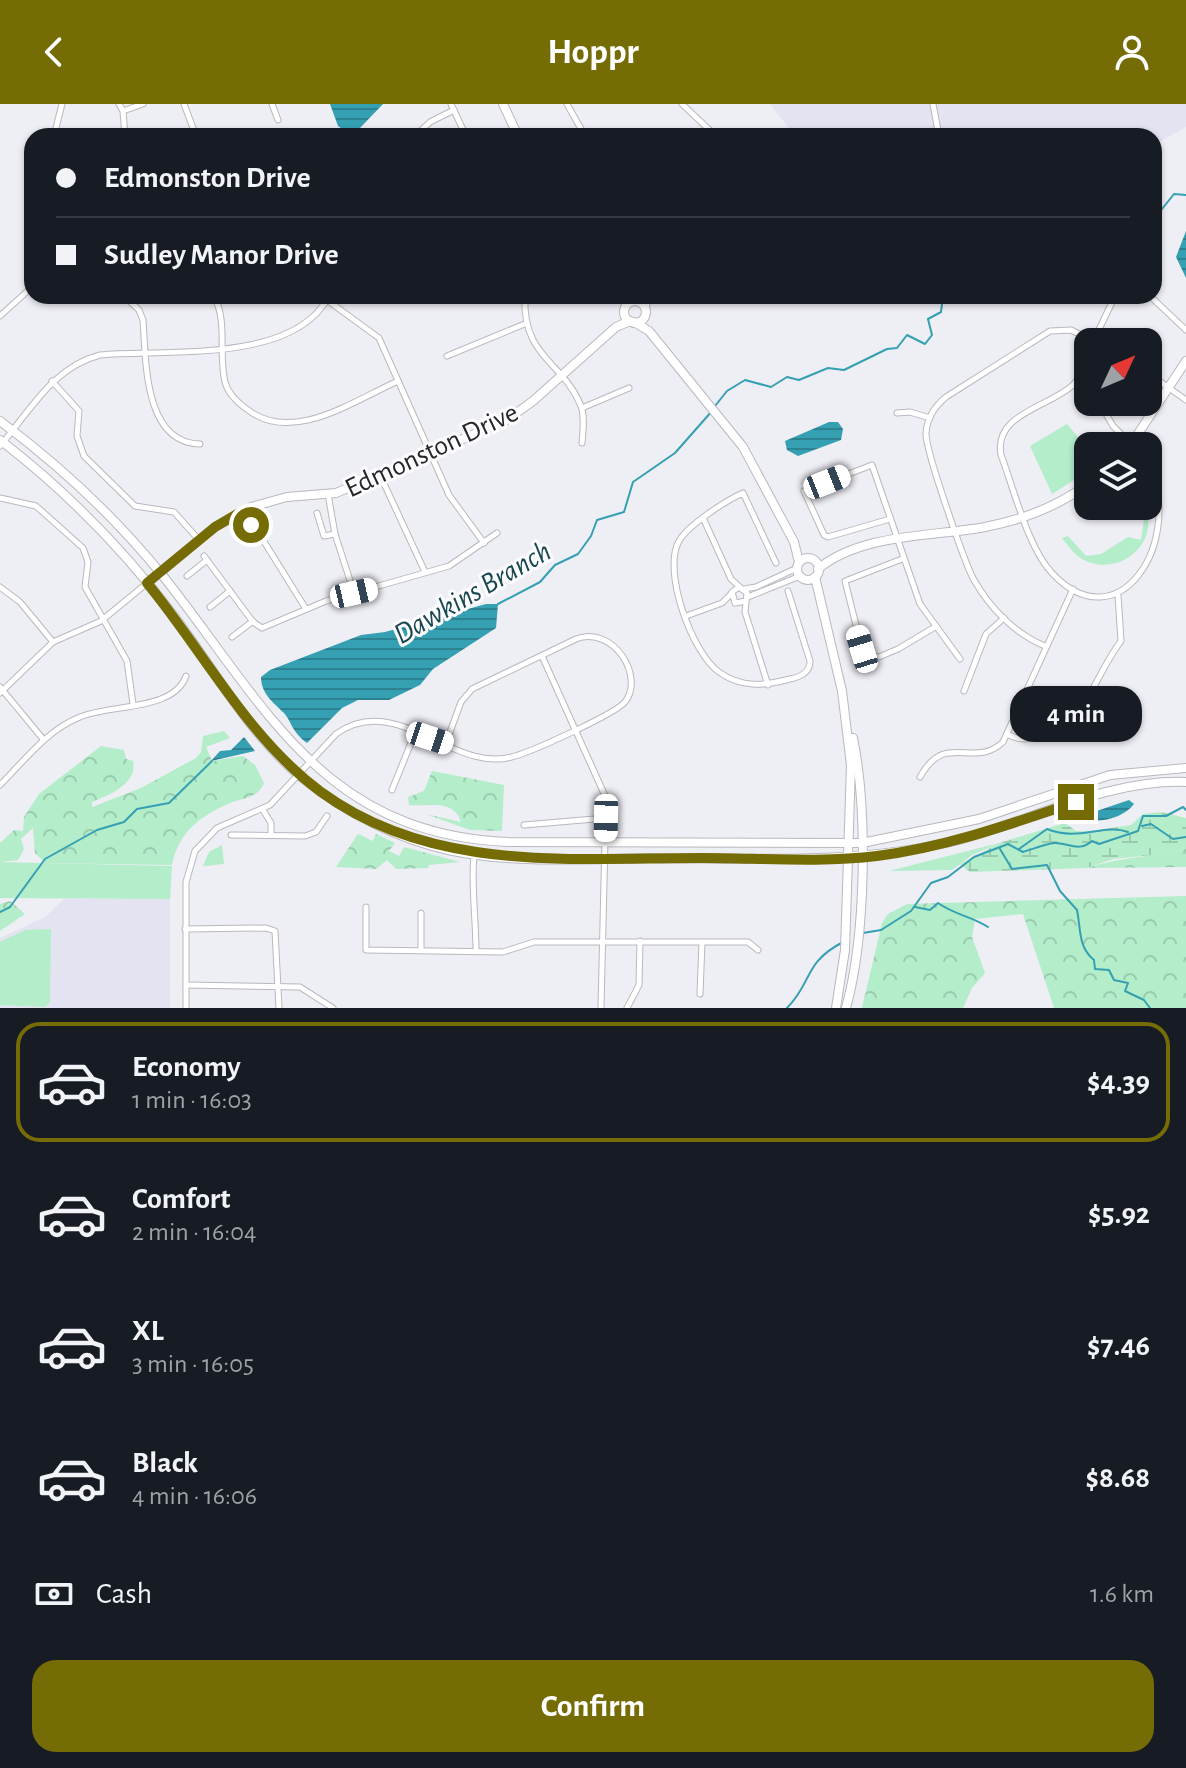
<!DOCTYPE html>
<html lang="en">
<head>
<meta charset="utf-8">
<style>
  body { margin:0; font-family:"Alegreya Sans",sans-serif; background:#20242c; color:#f1f3f6; height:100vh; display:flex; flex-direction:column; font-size:30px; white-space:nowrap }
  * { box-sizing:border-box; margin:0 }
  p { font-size:26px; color:#9ea1a6 }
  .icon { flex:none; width:44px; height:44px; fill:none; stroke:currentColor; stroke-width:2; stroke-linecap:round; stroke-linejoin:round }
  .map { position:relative; height:904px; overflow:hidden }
  .panel { display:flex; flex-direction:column; background:#171b24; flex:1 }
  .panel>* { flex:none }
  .hud { position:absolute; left:24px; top:24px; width:1138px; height:176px; border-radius:24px; box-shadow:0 2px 6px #0004; display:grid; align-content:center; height:176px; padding:0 32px; background:#171b24 }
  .needle { width:52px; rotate:46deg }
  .controls { position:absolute; left:1074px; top:224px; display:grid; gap:16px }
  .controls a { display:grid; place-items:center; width:88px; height:88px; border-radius:16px; background:#171b24; box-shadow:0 2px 6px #0004; font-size:40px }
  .end { position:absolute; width:36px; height:36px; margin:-18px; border:10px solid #766c06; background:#fff; box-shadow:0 0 0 4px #fff }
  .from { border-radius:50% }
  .bubble { position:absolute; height:56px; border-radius:24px; background:#171b24; box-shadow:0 2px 6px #0004; font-size:26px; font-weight:700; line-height:56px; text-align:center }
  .car { position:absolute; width:24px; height:48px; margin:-24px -12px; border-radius:10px; box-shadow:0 0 6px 2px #0007; background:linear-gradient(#fff 24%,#345 0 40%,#fff 0 76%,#345 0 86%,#fff 0) }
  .hud b { display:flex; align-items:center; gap:28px; height:76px; font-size:30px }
  .hud b+b { border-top:2px solid #363941 }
  .hud i { width:20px; height:20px; background:#f1f3f6 }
  ul { padding:14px 0 0; list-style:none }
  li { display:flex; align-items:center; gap:24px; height:120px; margin:0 16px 12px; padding:0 16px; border:4px solid transparent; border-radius:24px }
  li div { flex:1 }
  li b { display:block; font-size:30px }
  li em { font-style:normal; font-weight:700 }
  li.selected { border-color:#766c06 }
  li>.icon { width:72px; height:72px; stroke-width:1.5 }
  .pay { display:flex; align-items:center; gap:20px; height:88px; padding:0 32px; font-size:30px }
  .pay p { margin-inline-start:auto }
  .primary-button { display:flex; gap:16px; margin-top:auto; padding:16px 32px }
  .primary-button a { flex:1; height:92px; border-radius:24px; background:#766c06; color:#fff; font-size:32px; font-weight:700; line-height:92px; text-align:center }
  header { display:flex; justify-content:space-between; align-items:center; height:104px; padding:0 32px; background:#766c06; color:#fff; font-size:36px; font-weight:700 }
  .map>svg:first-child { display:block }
</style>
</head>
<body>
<header><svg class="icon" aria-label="back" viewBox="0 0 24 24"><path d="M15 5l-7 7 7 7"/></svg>Hoppr<svg class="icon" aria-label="person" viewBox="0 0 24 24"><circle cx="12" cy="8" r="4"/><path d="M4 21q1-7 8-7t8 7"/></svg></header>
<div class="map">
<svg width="1186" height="904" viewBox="0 0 1186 904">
  <defs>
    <pattern id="forest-crowns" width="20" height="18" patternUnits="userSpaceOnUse" patternTransform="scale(2)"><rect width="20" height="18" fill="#b3edca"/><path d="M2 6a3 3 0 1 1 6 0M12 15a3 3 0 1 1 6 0" fill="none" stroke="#9acbae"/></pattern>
    <pattern id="wetland-marsh" width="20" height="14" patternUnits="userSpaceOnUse" patternTransform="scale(2)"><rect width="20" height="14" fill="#b3edca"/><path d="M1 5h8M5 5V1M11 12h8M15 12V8" fill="none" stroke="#9acbae"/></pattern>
    <pattern id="water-rules" width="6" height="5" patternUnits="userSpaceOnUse" patternTransform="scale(2)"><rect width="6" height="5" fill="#35a0b2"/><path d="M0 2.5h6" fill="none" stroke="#2d8291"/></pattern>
  </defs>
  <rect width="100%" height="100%" fill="#eeeef5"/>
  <g fill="#e3e3f1">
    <polygon points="770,0 1186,0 1186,23 1154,41 1154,32 795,32"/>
    <polygon points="64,795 170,795 170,904 0,904 0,834 45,813"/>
  </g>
  <g fill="#b3edca">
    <polygon points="1067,320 1088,345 1088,367 1052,390 1030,342"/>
    <path d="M 1148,414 C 1152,447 1115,470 1086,457 C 1076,453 1069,443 1062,434 L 1068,432 L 1086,452 L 1101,450 L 1128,433 L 1141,436 L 1144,416 Z"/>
    <polygon points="999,739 972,751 952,766 889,767"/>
    <polygon points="0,758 172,762 170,795 0,794"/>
    <polygon points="51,825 50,898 45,903 0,901 0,838 25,826"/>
  </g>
  <g fill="url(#forest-crowns)">
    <path d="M 224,627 L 230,634 L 206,643 L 212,657 L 243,652 L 255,661 L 264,679 C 257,696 242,693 228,700 C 198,713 178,730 172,761 L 45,759 L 35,749 L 33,724 L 21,735 L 24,745 L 18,756 L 0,758 L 0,739 L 14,726 L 23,727 L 24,713 L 39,690 L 101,642 L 124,646 L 126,655 L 133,657 C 138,679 110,691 92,698 L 92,703 L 141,684 L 196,654 L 201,648 L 203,632 Z"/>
    <path d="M 432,667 L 504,681 L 502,727 L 470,726 L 426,710 L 461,718 C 454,694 427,703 409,701 L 408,693 L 424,687 Z"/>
    <polygon points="358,730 373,737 376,730 395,739 389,747 399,752 404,743 460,758 429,761 428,764 396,765 387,756 376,765 336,763"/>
    <polygon points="222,741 224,760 203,762 209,748"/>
    <path d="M 1186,744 L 1186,763 L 1087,764 C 1120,753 1153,753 1186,744 Z"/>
    <polygon points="1186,792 1186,904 1054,904 1023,810 975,815 972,833 985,869 972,884 963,904 862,904 882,819 888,810 907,800"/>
    <polygon points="10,797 25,810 0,827 0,800"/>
  </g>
  <polygon fill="url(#wetland-marsh)" points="1161,708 1186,714 1186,744 1162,750 1113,755 1087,764 970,768 960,760 999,739 1065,719 1076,727 1092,727 1131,721 1143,710"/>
  <g fill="url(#water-rules)">
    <polygon points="330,0 383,0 359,25 348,29 338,22"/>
    <polygon points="1186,127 1186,174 1176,153"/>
    <polygon points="829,318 838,318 843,325 841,336 798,352 787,346 785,337"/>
    <path d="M 486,500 L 498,500 L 496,524 L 433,565 L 420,581 L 389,596 L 358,596 L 342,604 L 307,639 C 291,627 292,618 284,609 C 274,599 261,590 261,573 L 270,566 L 361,531 L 385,528 Z"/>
    <polygon points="244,633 255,647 211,657 220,647 231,646"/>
    <path d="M 1129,696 L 1134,700 C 1123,715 1095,721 1079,713 Z"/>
  </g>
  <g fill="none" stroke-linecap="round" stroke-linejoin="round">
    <g stroke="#35a0b2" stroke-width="2">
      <polyline points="1154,107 1162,105 1174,90 1186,91"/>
      <polyline points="715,302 727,287 745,276 771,283 787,273 799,276 828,264 844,266 887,245 897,244 907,231 925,240 932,231 928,215 941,208 943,192"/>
      <polyline points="498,500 540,478 555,461 578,450 591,432 597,416 624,408 633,378 675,349 712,307"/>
      <polyline points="1142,722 1151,720 1173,735 1186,733"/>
      <path d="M 1000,745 L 1012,765 L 1047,761 L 1060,787 L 1077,806 C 1081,826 1078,843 1094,856 L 1095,865 L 1109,866 L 1114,876 L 1128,879 L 1125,887 L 1144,896 L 1150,904"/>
      <path d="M 1019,745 L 1047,725 C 1079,738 1104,719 1128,728"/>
      <path d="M 915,803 L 930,806 L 938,799 C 955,811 971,812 988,823"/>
      <polyline points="0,808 10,803 45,755 97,726 124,718 137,705 169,699 212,657"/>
      <path d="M 863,829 L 881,826 L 911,807 L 931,779 L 948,773 L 974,753 L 1008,740 L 1023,748 C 1033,745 1046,740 1054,739 C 1066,738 1079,749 1092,737 L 1099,740 L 1138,727 L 1143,712 L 1166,712 L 1183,703 L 1186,706"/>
      <path d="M 787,904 C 813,878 803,859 843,838"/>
    </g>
    <defs>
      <g id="street">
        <polyline points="119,0 123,7 125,32"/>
        <polyline points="184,0 196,32"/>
        <polyline points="272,0 278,16"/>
        <polyline points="451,0 466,32"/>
        <polyline points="567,0 585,32"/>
        <polyline points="682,0 716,32"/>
        <polyline points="933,0 939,32"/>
        <polyline points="123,7 143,0"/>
        <polyline points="54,32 62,0"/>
        <polyline points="415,32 430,18 454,6"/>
        <path d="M 124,192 L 139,206 L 143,216 C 146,254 143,339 200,340"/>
        <path d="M 214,192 C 228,218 218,249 225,278 C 228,290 238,299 248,306 C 293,340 353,297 398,277"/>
        <path d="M 525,192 C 522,254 563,257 581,302 C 585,313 583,327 582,339"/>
        <polyline points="1150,192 1186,226"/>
        <polyline points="327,196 379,234 449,391 484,439"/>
        <polyline points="638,197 648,192"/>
        <polyline points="645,204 651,192"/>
        <polyline points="0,212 32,183"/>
        <polyline points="1093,238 1115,192"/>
        <path d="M 1088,251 C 1084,260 1081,272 1074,280 C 1051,303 993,309 1001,351 C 1014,385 1028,444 1052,469 C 1118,540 1186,439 1148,357"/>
        <polyline points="447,252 527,219"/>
        <polyline points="1148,269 1186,296"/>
        <polyline points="52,277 79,307 77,332 84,352 135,402 174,408 199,436"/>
        <polyline points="1099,298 1113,322 1132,341"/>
        <polyline points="582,304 629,284"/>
        <polyline points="897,309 910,308 930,314"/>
        <path d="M 0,342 C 30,307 53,263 100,251 C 167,245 294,260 329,192"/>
        <polyline points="380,371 425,468"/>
        <polyline points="328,390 335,430 354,489"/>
        <polyline points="0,394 36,402 83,444 88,458 85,483 127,557 133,600"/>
        <polyline points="245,407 306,505"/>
        <polyline points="317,409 324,432 335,430"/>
        <polyline points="890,415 828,433 824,431 804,387 872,361 920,500 960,555"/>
        <polyline points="704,416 731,475 741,484"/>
        <polyline points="204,452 253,518 262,524 326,497 449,462 497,429"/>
        <polyline points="902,455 845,477 862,545 868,552 879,553 898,545 935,523"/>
        <path d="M 776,459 L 743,389 C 727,396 688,421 679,437 C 662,467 692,549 719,568 C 741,584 764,582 790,575 C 800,573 810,569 810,557 L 788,487"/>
        <polyline points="187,472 207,456"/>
        <polyline points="0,483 20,498 53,538"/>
        <polyline points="744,485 756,483 797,464"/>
        <polyline points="748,493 800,472"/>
        <polyline points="746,497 735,499 732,488 739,483 747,489 745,508 768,581"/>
        <polyline points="210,503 230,487"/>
        <polyline points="686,512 722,499 731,490"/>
        <polyline points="232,533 253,517"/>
        <path d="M 1045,542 C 1015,530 990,504 974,476 C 965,460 925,345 926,329 C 927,314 935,302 946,293 L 1050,227 L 1071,226 L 1095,238"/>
        <polyline points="542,552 606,694 601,904"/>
        <polyline points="0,583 43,635"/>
        <polyline points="964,587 986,530 1004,514"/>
        <polyline points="0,589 53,538 101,517 146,480"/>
        <path d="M 1007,630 C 1018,636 1025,636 1037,633 C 1088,620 1092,575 1121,537 L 1118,491"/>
        <path d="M 920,673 C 946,626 973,666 1003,638 L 1073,485"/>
        <path d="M 0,681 C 25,656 47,626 80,613 C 111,600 174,607 186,572"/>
        <polyline points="392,686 415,629"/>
        <polyline points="263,706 271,719 271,731"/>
        <polyline points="524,721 606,714"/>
        <polyline points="231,731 305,732 316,728 327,712"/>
        <path d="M 474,751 C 471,783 476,815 476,847"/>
        <polyline points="366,803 366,846 503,848 534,838 748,838 758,846"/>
        <polyline points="421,809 421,846"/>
        <polyline points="185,825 266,824 275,827 279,904"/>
        <polyline points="186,881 300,883 333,904"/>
        <polyline points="700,890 702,838"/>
        <path d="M 186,904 L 186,778 L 195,747 L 217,724 L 270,701 L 336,630 C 398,586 454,672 515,652 C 533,647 615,610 625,598 C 645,573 614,521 576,535 L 472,585 L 461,598 L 446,639"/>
        <polyline points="627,904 639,881 640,837"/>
      </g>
      <g id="secondary">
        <polyline points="503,0 518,32"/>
        <polyline points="622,192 633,197"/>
        <circle cx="635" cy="208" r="11"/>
        <polyline points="634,218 649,227 743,343 794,438 799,458"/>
        <path d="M 0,317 C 59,361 116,414 163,472 C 265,600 321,730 508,738 L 862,739 L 979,715 L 1110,671 L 1186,664"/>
        <path d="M 0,336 C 65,386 124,446 174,512 C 214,565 249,630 301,673 C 344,707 394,734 448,746 C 513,760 587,755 653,754 C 754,754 856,761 954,737 C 1030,718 1106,675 1186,678"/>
        <polyline points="1130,342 1186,257"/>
        <circle cx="808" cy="465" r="11"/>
        <path d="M 818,465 C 862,429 932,433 985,423 C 1022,416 1058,402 1088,380"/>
        <polyline points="815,473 842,587 851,661 845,846 836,904"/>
        <polyline points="147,479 215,423 251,403 287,393 336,389 505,317 533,297 616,223 630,217"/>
        <path d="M 846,904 C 866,832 868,707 853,634"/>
      </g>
    </defs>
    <use href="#street" stroke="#b8b8bf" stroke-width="7"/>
    <use href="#secondary" stroke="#b8b8bf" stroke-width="10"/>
    <use href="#street" stroke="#fff" stroke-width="5"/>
    <use href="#secondary" stroke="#fff" stroke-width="8"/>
  </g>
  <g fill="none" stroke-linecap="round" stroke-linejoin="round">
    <path stroke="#766c06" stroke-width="10" d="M 251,421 L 244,406 L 215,423 L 147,479 C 204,548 248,634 321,688 C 432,769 571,754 702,754 C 759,754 820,759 877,752 C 946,743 1011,720 1076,698"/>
  </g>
  <g text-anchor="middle" stroke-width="6" stroke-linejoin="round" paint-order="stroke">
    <g font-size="28" fill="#262629" stroke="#fcfcff">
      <text transform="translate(431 345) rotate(-25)" y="10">Edmonston Drive</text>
    </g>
    <g font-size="30" font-style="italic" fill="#18474f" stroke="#fcfcff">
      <text transform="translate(472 488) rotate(-30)" y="10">Dawkins Branch</text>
    </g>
  </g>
</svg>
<div class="controls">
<a><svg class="needle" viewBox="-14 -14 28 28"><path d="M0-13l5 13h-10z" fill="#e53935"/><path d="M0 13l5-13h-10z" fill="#9ea1a6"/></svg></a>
<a><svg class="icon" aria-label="layers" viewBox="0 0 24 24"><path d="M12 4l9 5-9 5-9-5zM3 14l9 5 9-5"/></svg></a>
</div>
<i class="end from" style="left:251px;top:421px"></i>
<i class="end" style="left:1076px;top:698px"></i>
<div class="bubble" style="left:1010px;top:582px;width:132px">4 min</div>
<i class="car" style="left:827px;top:378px;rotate:68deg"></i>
<i class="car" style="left:354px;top:489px;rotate:77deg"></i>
<i class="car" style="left:862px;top:545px;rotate:343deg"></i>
<i class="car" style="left:430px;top:634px;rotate:108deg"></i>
<i class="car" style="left:606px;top:714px;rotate:181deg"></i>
<div class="hud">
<b><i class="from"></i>Edmonston Drive</b>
<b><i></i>Sudley Manor Drive</b>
</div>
</div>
<section class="panel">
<ul>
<li class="selected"><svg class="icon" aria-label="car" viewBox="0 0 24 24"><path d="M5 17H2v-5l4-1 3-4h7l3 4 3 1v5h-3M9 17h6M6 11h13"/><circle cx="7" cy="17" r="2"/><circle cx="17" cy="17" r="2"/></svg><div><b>Economy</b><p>1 min · 16:03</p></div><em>$4.39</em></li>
<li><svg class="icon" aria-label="car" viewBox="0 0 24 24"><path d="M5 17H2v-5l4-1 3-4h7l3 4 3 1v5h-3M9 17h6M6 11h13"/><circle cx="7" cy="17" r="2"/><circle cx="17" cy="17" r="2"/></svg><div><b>Comfort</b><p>2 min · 16:04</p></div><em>$5.92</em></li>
<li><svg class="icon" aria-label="car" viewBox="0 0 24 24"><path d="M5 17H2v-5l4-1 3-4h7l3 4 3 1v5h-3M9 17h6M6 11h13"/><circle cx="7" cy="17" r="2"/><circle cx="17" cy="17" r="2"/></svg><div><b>XL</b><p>3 min · 16:05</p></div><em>$7.46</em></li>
<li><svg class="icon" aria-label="car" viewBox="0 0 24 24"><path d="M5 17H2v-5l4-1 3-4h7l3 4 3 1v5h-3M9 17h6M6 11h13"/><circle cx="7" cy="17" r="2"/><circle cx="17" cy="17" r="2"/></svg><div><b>Black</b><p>4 min · 16:06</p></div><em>$8.68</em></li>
</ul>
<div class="pay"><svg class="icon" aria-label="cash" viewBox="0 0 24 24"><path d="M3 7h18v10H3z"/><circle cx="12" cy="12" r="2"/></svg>Cash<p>1.6 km</p></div>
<div class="primary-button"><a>Confirm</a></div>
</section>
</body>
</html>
